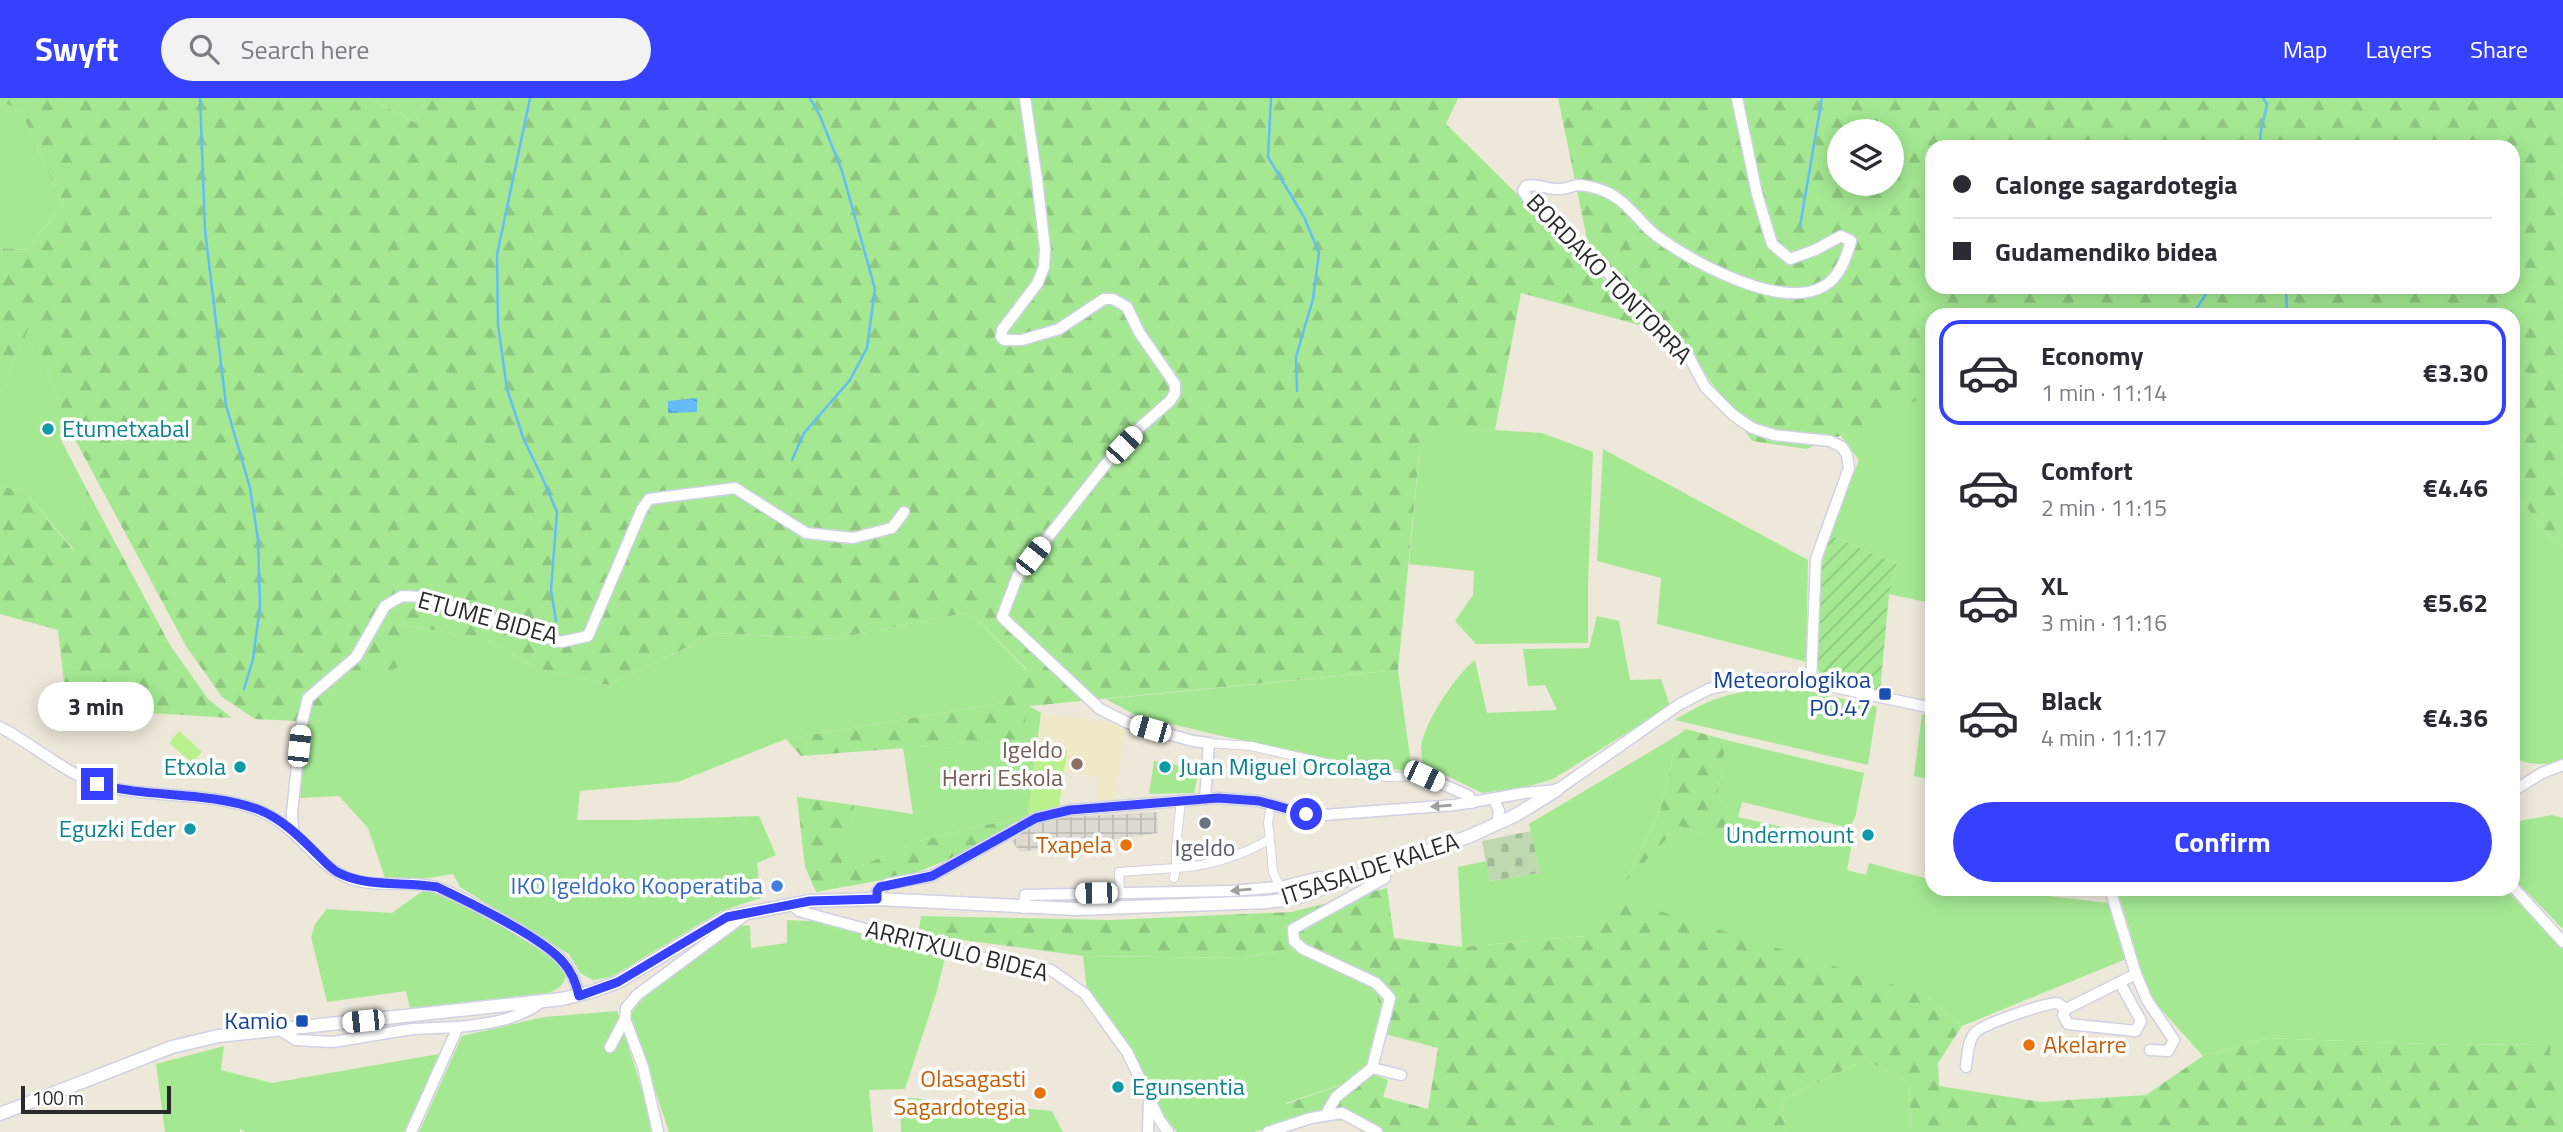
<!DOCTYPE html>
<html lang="en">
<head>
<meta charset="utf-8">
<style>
  body { margin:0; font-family:"Titillium Web",sans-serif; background:#f2f2f3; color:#2b2b33; height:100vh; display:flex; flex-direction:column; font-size:26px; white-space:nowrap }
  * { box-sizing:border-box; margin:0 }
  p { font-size:23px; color:#7c7c81 }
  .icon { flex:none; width:38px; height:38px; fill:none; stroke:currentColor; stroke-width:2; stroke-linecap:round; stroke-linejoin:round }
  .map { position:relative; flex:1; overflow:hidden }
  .panel { position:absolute; left:1925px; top:210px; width:595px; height:588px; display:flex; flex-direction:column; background:#fff; border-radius:21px; box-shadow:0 4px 18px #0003 }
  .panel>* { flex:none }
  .guide { position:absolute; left:1925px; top:42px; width:595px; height:154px; border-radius:21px; box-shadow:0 4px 18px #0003; display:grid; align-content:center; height:154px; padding:0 28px; background:#fff }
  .tools { position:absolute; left:1827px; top:21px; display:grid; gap:14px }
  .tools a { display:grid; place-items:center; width:77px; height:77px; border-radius:50%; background:#fff; box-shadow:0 4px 18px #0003; font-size:35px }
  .scale { position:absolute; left:21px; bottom:18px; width:150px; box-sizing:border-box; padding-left:7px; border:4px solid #2a2a2a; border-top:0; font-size:19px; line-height:24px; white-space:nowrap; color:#2a2a2a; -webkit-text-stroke:5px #fff; paint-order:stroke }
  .end { position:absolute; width:32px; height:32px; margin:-16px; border:9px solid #3640ff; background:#fff; box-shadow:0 0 0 4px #fff }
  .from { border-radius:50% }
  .bubble { position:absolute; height:49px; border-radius:24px; background:#fff; box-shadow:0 4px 18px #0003; font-size:23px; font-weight:700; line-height:49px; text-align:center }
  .car { position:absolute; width:21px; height:42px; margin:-21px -10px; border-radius:9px; box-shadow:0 0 5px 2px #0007; background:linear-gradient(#fff 24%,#345 0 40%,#fff 0 76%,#345 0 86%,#fff 0) }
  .guide b { display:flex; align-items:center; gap:24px; height:66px; font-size:26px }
  .guide b+b { border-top:2px solid #e1e1e2 }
  .guide i { width:18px; height:18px; background:#2b2b33 }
  ul { padding:12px 0 0; list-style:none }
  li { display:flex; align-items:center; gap:21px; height:105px; margin:0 14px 10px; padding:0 14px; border:4px solid transparent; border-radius:21px }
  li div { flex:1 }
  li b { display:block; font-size:26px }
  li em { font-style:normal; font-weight:700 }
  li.selected { border-color:#3640ff }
  li>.icon { width:63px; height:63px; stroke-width:1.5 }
  .primary-button { display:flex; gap:14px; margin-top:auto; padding:14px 28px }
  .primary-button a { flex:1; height:80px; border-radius:42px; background:#3640ff; color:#fff; font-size:28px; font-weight:700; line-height:80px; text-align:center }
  header { display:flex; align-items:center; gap:42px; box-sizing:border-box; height:98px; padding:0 35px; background:#3640ff; color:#fff }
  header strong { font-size:33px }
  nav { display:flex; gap:38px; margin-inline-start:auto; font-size:24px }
  .search { width:490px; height:63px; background:#f2f2f3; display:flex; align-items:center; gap:18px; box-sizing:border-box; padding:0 24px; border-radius:38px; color:#7c7c81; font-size:26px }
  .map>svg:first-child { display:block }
</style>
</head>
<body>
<header>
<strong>Swyft</strong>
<div class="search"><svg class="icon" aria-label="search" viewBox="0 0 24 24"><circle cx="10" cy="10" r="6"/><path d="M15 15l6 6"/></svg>Search here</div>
<nav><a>Map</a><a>Layers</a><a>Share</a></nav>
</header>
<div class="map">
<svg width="2563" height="1034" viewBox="0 0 2563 1034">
  <defs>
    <pattern id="forest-firs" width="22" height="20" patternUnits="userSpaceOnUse" patternTransform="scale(1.75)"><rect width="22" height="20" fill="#a4e992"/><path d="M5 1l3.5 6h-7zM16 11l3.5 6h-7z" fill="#8dc87e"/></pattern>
    <pattern id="cemetery-stones" width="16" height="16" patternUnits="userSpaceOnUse" patternTransform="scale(1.75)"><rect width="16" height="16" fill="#bed9b0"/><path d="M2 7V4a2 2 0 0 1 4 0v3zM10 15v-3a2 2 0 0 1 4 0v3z" fill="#a3ba98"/></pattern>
    <pattern id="garden-furrows" width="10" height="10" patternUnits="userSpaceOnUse" patternTransform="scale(1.75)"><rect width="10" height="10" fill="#a4e992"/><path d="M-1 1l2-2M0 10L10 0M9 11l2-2" fill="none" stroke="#8dc87e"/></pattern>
    <pattern id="plaza-grid" width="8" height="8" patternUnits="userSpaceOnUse" patternTransform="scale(1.75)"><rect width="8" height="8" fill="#dddad2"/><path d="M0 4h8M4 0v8" fill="none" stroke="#bebbb4"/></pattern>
    <pattern id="water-ripples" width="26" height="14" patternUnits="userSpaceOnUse" patternTransform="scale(1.75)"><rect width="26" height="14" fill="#64bdf8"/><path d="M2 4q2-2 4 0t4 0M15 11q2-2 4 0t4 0" fill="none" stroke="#539ac9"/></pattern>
  </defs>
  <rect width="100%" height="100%" fill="#ede8da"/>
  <polygon fill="#f0e9c8" points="1041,615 1126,627 1114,701 1096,703 1099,679 1065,673 1059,709 1028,717"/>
  <g fill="#a4e992">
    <polygon points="368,0 426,0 416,25"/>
    <polygon points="0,4 20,11 63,107 26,152 0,150"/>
    <polygon points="31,224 65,323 62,344 87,392 74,452 25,394 0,388 0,295"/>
    <polygon points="1932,295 1932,508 1930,505 1889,496 1897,466 1830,437 1859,362 1841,338"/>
    <polygon points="1495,332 1542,335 1593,354 1588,485 1588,545 1476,546 1455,523 1473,497 1474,473 1409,466 1421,336"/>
    <polygon points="1603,351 1808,462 1806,564 1657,526 1661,480 1597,463"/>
    <path d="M 2513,392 L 2548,437 L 2563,448 L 2563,663 C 2548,667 2526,668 2514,659 Z"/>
    <polygon points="970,514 1027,573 1002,605 786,641 678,684 580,693 577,722 632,722 759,718 776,757 757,765 761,800 721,813 611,879 593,882 580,875 569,856 460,789 453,776 422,781 385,780 368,730 339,698 300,700 308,623 319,623 334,584 401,527 485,540 536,570 608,587 717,535 833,541"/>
    <path d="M 1597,518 L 1619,523 L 1630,582 L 1661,581 L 1670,608 L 1553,681 L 1526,689 L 1482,695 L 1423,666 C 1422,661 1421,655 1421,650 C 1423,625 1456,577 1475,562 L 1487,615 L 1557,612 L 1545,587 L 1528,588 L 1523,551 L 1589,550 Z"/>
    <polygon points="1398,572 1412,673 1370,669 1222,638 1137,618 1106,601"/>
    <path d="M 1773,589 L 1796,590 L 1877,609 L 1868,667 L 1675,622 C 1713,598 1729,596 1773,589 Z"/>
    <polygon points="1029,608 1041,615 1028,717 919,743 847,775 854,707 913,716 903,650 1019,641"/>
    <polygon points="1922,616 1932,618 1932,682 1914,678"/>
    <polygon points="1678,637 1660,713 1627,781 1679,728 1737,746 1718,696 1726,642 1864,675 1855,720 1849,730 1742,704 1738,719 1852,745 1847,772 1866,777 1869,765 1932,782 1932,791 1986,791 2109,805 2126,861 1962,928 1923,896 1587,838 1462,849 1458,769 1486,763 1490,783 1540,775 1529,726"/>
    <polygon points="1154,663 1199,671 1194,695 1149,696"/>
    <polygon points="2552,717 2563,720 2563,831 2513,780 2513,724"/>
    <polygon points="2117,791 2505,791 2563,850 2563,981 2548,980 2550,946 2454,947 2269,940 2203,958 2149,898"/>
    <path d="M 424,792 C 447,797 555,852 564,872 C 570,884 557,892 548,895 L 410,910 L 406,893 L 327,904 L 311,839 L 315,826 L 327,811 L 392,815 Z"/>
    <path d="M 787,822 L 825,824 L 946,856 L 936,896 L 905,991 L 869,992 L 873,1034 L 669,1034 L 630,918 C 653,879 700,854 737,827 L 750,828 L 751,850 L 787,845 Z"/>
    <polygon points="1290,851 1375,889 1385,936 1372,976 1286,1005 1293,1021 1254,1034 1177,1034 1164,1017 1129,948 1087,892 1083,858 1244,860"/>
    <polygon points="617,913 646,1004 651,1034 419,1034 462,938 544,919"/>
    <polygon points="224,948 221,972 272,985 439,956 404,1034 245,1034 240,1031 240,1034 165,1034 156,966"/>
    <polygon points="1865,962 1909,984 1911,1034 1786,1034 1781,1002"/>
    <polygon points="900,999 1052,1013 1063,1034 901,1034"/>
  </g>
  <g fill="url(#forest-firs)" fill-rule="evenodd">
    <polygon points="0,0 368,0 416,25 426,0 1458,0 1446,26 1654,231 1521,195 1495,332 1421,337 1398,572 1030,608 1020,641 801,658 786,641 1002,605 1027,572 970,514 833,541 717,535 608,587 536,570 485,540 401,527 406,568 334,584 319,624 255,621 222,599 186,548 65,323 31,225 0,295 0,150 26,152 63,107 20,11 0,4"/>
    <path d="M 1558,0 L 2563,0 L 2563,448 L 2548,437 L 2513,392 L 2513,217 L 1932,217 L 1932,295 L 1858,331 L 1806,351 L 1752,343 L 1692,257 L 1589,151 ZM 1839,33 L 1892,33 L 1892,86 L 1839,86 ZM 1932,49 L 2513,49 L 2513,189 L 1932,189 Z"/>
    <polygon points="0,388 25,394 73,452 87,392 170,547 208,601 232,620 67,610 58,532 0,516"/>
    <polygon points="1686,631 1726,642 1718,696 1738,747 1679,728 1626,783 1660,713 1678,637"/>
    <polygon points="797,699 854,707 848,774 919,743 1028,717 981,748 910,777 816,794 805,769"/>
    <polygon points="1387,790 1394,840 1462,849 1587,838 1618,800 1923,896 1962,928 1938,965 1939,988 2040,1004 2146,997 2203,958 2269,940 2454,947 2551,946 2548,979 2563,981 2563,1034 1911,1034 1909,984 1865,962 1781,1002 1786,1034 1362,1034 1349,1023 1293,1021 1286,1006 1372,976 1388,982 1383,999 1428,1011 1438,950 1385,936 1375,889 1290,851 1244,860 1083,858 918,836 921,818 1111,822 1291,814"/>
  </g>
  <polygon fill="url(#cemetery-stones)" points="1531,733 1540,775 1489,783 1482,743"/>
  <path fill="url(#garden-furrows)" d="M 1830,437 L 1897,466 L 1889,496 L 1880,593 L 1820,580 C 1811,533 1815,482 1830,437 Z"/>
  <g fill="#b9f18d">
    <polygon points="179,633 202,654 192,665 169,645"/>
    <polygon points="1037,648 1067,652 1059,709 1028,717"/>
  </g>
  <polygon fill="url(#plaza-grid)" points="1157,714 1158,735 1020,754 1012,743 1024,733 1052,720"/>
  <polygon fill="url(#water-ripples)" points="697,300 697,314 668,315 668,303"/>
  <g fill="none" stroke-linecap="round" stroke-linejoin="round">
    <g stroke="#64bdf8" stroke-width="2.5">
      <polyline points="200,0 205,132 226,307 250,390 258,441 260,508 253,561 244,591"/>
      <polyline points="530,0 497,157 498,227 507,291 524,342 542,379 557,414 551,492 556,523"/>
      <polyline points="1271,0 1268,59 1304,119 1319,155 1313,201 1296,259 1297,293"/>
      <path d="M 2261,49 C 2258,33 2265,21 2267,6 L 2263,0"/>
      <polyline points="1800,128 1822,0"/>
      <polyline points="2286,189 2287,217"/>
      <polyline points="2192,217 2211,189"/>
      <polyline points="792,362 804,335 850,282 867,250 875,191 842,73 820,18 810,0"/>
    </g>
    <defs>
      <g id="pedestrian">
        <polyline points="1209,645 1251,648 1387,679 1424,678"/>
        <path d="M 1181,702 L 1176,750 L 1176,770 C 1209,768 1241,758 1270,741 L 1268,725 L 1271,706"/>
        <polyline points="1270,741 1273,774 1280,789"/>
        <polyline points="1120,794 1119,774 1176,770 1174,780"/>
      </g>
      <g id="minor">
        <polyline points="1025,0 1037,82 1045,151 1044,169 1037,186 1002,232 1001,239 1004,242 1022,242 1059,231 1104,201 1113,201 1127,209 1139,234 1175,286 1175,295 1170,303 1138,331 1109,362 1018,477 1002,519 1100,611 1128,625 1193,643 1209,645 1205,701"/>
        <path d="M 1737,0 L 1757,96 L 1772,146 L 1790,161 L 1815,152 L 1841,138 L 1851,143 C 1846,160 1840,179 1824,188 C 1782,213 1697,166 1661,141 C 1640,127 1629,103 1604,93 C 1597,90 1585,87 1578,87 C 1571,88 1564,92 1557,91 C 1545,91 1538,85 1526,88 L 1523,93 L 1530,103 L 1590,156 L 1664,232 L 1689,259 L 1705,289 L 1733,317 L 1752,330 L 1774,337 L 1830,343 L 1842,349 L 1847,357 L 1849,370 L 1816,461 L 1811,584"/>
        <path d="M 0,629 C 31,645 69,678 101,687 C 152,701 209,693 258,712 C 298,727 315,768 351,781 C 376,790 409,782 436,789 C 459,796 544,844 560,860 C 571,871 576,883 579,898"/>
        <polyline points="1424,678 1469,698 1472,705"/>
        <polyline points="2513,693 2542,675 2563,667"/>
        <polyline points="1494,701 1499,713 1497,726"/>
        <polyline points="293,732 292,715 301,629 308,600 356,559 385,508 402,498 422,499 561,544 588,538 642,411 649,401 735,390 806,435 853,440 892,430 904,414"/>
        <polyline points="2513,789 2563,844"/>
        <polyline points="2110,791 2136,876 2147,902 2174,942 2168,953 2150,952"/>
        <polyline points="877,801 877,793 887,786 932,778 1036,720 1070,712 1218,700 1259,703 1298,714 1324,717 1455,707 1524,695 1557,692 1680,606 1709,591 1755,581 1785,580 1811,584 1932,610"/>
        <polyline points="792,806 799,813 954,855 1051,872 1085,896 1127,954 1159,1021 1168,1034"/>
        <polyline points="1024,810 1025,797 1230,793 1280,789 1320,779 1326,790"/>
        <polyline points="2066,911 2063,917 2068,926 2136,933 2141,923 2120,885"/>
        <path d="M 458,929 C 488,926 518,922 543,903"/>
        <polyline points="278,931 296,942 333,944 412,931 458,929 411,1034"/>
        <polyline points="610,949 625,921"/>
        <path d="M 1966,969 C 1967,959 1968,944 1974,936 C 1981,926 2043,906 2057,905 L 2066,911 L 2136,876"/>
        <polyline points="1372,970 1401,977"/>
        <polyline points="1326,1016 1336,999 1372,970 1390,900 1376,885 1303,851 1294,843 1293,831 1385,780 1383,769"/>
        <polyline points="658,1034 643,969 625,921 626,910 637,897 745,817"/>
        <polyline points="1148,1034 1149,1002"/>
        <polyline points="1268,1034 1311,1020 1342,1015 1377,1034"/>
      </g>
      <polyline id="tertiary" points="0,1016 172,949 218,938 562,901 594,893 618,884 727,819 810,803 877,801 1076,811 1267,804 1296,800 1470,738 1516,717 1557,692"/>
    </defs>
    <use href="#pedestrian" stroke="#d0d1e4" stroke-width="10"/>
    <use href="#minor" stroke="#d0d1e4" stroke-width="13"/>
    <use href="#tertiary" stroke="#d0d1e4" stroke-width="15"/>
    <use href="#pedestrian" stroke="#fff" stroke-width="8"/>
    <use href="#minor" stroke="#fff" stroke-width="10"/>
    <use href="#tertiary" stroke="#fff" stroke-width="12"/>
  </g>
  <defs><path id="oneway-solid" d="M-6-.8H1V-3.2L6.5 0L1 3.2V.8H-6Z" transform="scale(1.75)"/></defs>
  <g fill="#9f9f9f">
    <use href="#oneway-solid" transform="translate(1441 708) rotate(176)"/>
    <use href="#oneway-solid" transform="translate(1241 792) rotate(175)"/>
  </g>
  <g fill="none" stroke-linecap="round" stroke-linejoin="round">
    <path stroke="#3640ff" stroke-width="9" d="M 97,686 C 149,700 206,693 257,711 C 281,720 299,738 317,756 C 323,762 329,769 337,774 C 366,790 404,783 437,789 C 467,803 543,840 563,864 C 572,874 576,884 579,898 L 618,884 L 727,819 L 810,803 L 877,801 L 877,793 L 880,789 L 932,778 L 1036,720 L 1070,712 L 1218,700 L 1259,703 L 1306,716"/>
  </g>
  <g fill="#0f9aa8" stroke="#fff" stroke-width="2.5">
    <circle cx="48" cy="331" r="7"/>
    <circle cx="240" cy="669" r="7"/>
    <circle cx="1165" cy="669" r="7"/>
    <circle cx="190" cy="731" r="7"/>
    <circle cx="1868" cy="737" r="7"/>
    <circle cx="1118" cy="989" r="7"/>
  </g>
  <g fill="#1a4fb4" stroke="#fff" stroke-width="2.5">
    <rect x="1878" y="589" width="14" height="14" rx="3.5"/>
    <rect x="295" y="916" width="14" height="14" rx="3.5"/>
  </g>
  <circle fill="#8d6e63" stroke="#fff" stroke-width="2.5" cx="1077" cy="666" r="7"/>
  <circle fill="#6b7280" stroke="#fff" stroke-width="2.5" cx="1205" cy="725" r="7"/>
  <g fill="#e8710a" stroke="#fff" stroke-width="2.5">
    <circle cx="1126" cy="747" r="7"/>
    <circle cx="2029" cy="947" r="7"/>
    <circle cx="1040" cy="995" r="7"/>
  </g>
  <circle fill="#3f7fe0" stroke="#fff" stroke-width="2.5" cx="777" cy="788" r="7"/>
  <g text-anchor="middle" stroke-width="7" stroke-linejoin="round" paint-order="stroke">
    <g font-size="24" fill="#2a2a2a" stroke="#fff">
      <text transform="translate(1609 181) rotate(46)" y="8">BORDAKO TONTORRA</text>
      <text transform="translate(488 520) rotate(15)" y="8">ETUME BIDEA</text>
      <text transform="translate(1370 771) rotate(-18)" y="8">ITSASALDE KALEA</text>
      <text transform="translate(957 853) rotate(14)" y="8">ARRITXULO BIDEA</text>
    </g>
    <g font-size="24" fill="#0d838f" stroke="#fff" text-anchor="start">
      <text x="62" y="339">Etumetxabal</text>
      <text x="226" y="677" text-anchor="end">Etxola</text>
      <text x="1179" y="677">Juan Miguel Orcolaga</text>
      <text x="176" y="739" text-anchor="end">Eguzki Eder</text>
      <text x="1854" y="745" text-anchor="end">Undermount</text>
      <text x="1132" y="997">Egunsentia</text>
    </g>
    <g font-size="24" fill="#164399" stroke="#fff" text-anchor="end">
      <text x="1871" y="590">Meteorologikoa<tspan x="1871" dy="28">PO.47</tspan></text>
      <text x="288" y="931">Kamio</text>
    </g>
    <g font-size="24" fill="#785e54" stroke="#fff" text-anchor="end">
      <text x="1063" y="660">Igeldo<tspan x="1063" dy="28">Herri Eskola</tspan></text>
    </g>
    <g font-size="24" fill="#c56008" stroke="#fff" text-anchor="end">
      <text x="1112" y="755">Txapela</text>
      <text x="2043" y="955" text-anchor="start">Akelarre</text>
      <text x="1026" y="989">Olasagasti<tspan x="1026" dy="28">Sagardotegia</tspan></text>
    </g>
    <g font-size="24" fill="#5b616d" stroke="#fff">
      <text x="1205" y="758">Igeldo</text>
    </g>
    <g font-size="24" fill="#366cbe" stroke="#fff" text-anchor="end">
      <text x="763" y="796">IKO Igeldoko Kooperatiba</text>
    </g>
  </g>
</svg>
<div class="tools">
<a><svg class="icon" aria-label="layers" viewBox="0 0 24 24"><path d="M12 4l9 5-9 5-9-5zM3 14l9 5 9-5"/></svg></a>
</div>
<div class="scale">100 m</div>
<i class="end from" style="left:1306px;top:716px"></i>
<i class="end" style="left:97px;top:686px"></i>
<div class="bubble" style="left:38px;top:584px;width:116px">3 min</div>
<i class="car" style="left:1124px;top:347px;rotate:43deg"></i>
<i class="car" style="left:1033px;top:458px;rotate:38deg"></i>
<i class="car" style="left:1150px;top:631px;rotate:286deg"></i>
<i class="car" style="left:299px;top:648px;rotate:6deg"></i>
<i class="car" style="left:1424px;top:678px;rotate:115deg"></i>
<i class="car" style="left:1096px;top:795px;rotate:269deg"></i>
<i class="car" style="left:363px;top:923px;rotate:264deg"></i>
<div class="guide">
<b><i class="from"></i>Calonge sagardotegia</b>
<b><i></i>Gudamendiko bidea</b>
</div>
<section class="panel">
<ul>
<li class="selected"><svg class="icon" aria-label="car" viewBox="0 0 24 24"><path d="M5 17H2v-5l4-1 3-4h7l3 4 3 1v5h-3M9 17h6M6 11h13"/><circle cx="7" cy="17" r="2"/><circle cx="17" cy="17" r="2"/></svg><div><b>Economy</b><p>1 min · 11:14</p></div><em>€3.30</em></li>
<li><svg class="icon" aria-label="car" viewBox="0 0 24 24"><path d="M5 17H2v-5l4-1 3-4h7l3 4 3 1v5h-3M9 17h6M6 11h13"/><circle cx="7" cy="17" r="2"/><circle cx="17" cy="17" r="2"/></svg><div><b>Comfort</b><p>2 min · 11:15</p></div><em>€4.46</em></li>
<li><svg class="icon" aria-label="car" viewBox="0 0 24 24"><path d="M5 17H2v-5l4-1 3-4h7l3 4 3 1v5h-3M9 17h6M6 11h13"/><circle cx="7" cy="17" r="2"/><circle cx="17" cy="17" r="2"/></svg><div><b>XL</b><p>3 min · 11:16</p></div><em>€5.62</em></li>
<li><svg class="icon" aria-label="car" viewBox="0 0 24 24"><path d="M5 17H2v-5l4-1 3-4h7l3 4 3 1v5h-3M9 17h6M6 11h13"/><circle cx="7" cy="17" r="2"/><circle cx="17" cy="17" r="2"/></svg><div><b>Black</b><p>4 min · 11:17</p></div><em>€4.36</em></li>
</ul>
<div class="primary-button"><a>Confirm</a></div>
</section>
</div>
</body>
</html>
